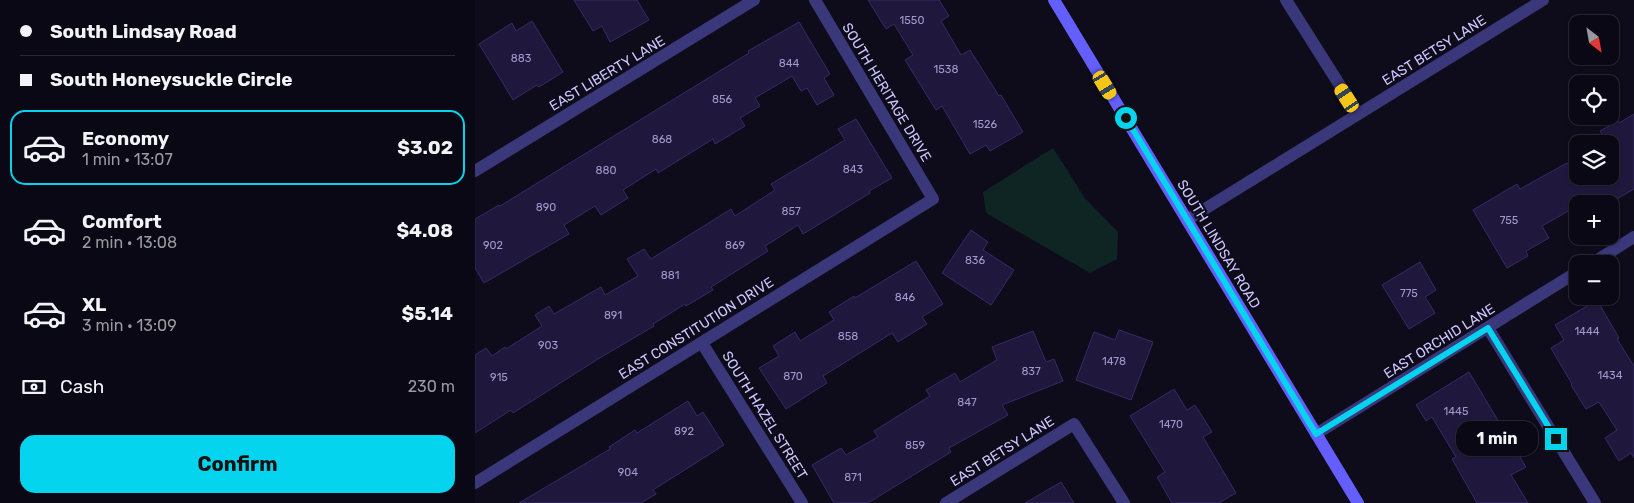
<!DOCTYPE html>
<html lang="en">
<head>
<meta charset="utf-8">
<style>
  body { margin:0; font-family:Rubik,sans-serif; background:#13111d; color:#f1f3f6; height:100vh; display:flex; flex-direction:column; font-size:19px; white-space:nowrap }
  * { box-sizing:border-box; margin:0 }
  p { font-size:16px; color:#999aa0 }
  .icon { flex:none; width:28px; height:28px; fill:none; stroke:currentColor; stroke-width:2; stroke-linecap:round; stroke-linejoin:round }
  .map { position:relative; flex:1; overflow:hidden }
  .side { display:flex; flex-direction:column; background:#0a0814; width:475px }
  .side>* { flex:none }
  .top-card { display:grid; align-content:center; height:110px; padding:0 20px; background:#0a0814 }
  .needle { width:32px; rotate:149deg }
  .fabs { position:absolute; left:1094px; top:15px; display:grid; gap:10px }
  .fabs a { display:grid; place-items:center; width:50px; height:50px; border-radius:10px; background:#0a0814; box-shadow:0 1px 4px #0004,0 0 0 1px #2a2934; font-size:25px }
  .end { position:absolute; width:22px; height:22px; margin:-11px; border:6px solid #04d4ed; background:#111; box-shadow:0 0 0 2px #111 }
  .from { border-radius:50% }
  .bubble { position:absolute; height:35px; border-radius:15px; background:#0a0814; box-shadow:0 1px 4px #0004,0 0 0 1px #2a2934; font-size:16px; font-weight:700; line-height:35px; text-align:center }
  .car { position:absolute; width:15px; height:30px; margin:-15px -8px; border-radius:6px; box-shadow:0 0 4px 1px #0007; background:linear-gradient(#f5c518 24%,#345 0 40%,#f5c518 0 76%,#345 0 86%,#f5c518 0) }
  .top-card b { display:flex; align-items:center; gap:18px; height:48px; font-size:19px }
  .top-card b+b { border-top:1px solid #2a2934 }
  .top-card i { width:12px; height:12px; background:#f1f3f6 }
  ul { padding:0; list-style:none }
  li { display:flex; align-items:center; gap:15px; height:75px; margin:0 10px 8px; padding:0 10px; border:2px solid transparent; border-radius:15px }
  li div { flex:1 }
  li b { display:block; font-size:19px }
  li em { font-style:normal; font-weight:700 }
  li.active { border-color:#04d4ed }
  li>.icon { width:45px; height:45px; stroke-width:1.5 }
  .pay { display:flex; align-items:center; gap:12px; height:55px; padding:0 20px; font-size:19px }
  .pay p { margin-inline-start:auto }
  .action { display:flex; gap:10px; margin-top:auto; padding:10px 20px }
  .action a { flex:1; height:58px; border-radius:15px; background:#04d4ed; color:#111; font-size:20px; font-weight:700; line-height:58px; text-align:center }
  main { display:flex; flex:1; min-height:0 }
  .map>svg:first-child { display:block }
</style>
</head>
<body>
<main>
<section class="side">
<div class="top-card">
<b><i class="from"></i>South Lindsay Road</b>
<b><i></i>South Honeysuckle Circle</b>
</div>
<ul>
<li class="active"><svg class="icon" aria-label="car" viewBox="0 0 24 24"><path d="M5 17H2v-5l4-1 3-4h7l3 4 3 1v5h-3M9 17h6M6 11h13"/><circle cx="7" cy="17" r="2"/><circle cx="17" cy="17" r="2"/></svg><div><b>Economy</b><p>1 min · 13:07</p></div><em>$3.02</em></li>
<li><svg class="icon" aria-label="car" viewBox="0 0 24 24"><path d="M5 17H2v-5l4-1 3-4h7l3 4 3 1v5h-3M9 17h6M6 11h13"/><circle cx="7" cy="17" r="2"/><circle cx="17" cy="17" r="2"/></svg><div><b>Comfort</b><p>2 min · 13:08</p></div><em>$4.08</em></li>
<li><svg class="icon" aria-label="car" viewBox="0 0 24 24"><path d="M5 17H2v-5l4-1 3-4h7l3 4 3 1v5h-3M9 17h6M6 11h13"/><circle cx="7" cy="17" r="2"/><circle cx="17" cy="17" r="2"/></svg><div><b>XL</b><p>3 min · 13:09</p></div><em>$5.14</em></li>
</ul>
<div class="pay"><svg class="icon" aria-label="cash" viewBox="0 0 24 24"><path d="M3 7h18v10H3z"/><circle cx="12" cy="12" r="2"/></svg>Cash<p>230 m</p></div>
<div class="action"><a>Confirm</a></div>
</section>
<div class="map">
<svg width="1159" height="503" viewBox="0 0 1159 503">
  <rect width="100%" height="100%" fill="#0e0b1b"/>
  <polygon fill="#0e2524" points="578,148 610,198 643,232 642,259 615,273 511,213 508,192"/>
  <g fill="#1f183c" stroke="#362a68">
    <polygon points="99,0 162,0 174,20 135,42 127,26 118,31"/>
    <polygon points="393,0 464,0 474,16 466,21 486,55 495,50 524,96 526,95 548,132 515,151 511,145 495,154 467,106 461,110 430,60 438,55 419,24 411,29"/>
    <polygon points="57,21 88,72 64,87 62,85 38,100 4,44 37,23 41,31"/>
    <polygon points="324,22 355,74 349,78 359,95 342,105 332,88 326,91 317,76 280,98 285,106 265,118 270,126 240,144 238,139 183,173 181,169 148,190 153,198 126,215 120,206 89,225 94,234 9,283 0,268 0,219 24,205 25,206 274,53 273,51"/>
    <polygon points="1159,114 1159,189 1133,204 1102,204 1102,206 1067,226 1074,238 1051,251 1053,256 1032,268 998,210 1042,184 1045,189 1092,163 1100,176 1135,176 1135,144 1133,144 1125,131 1143,121 1144,123"/>
    <polygon points="381,119 417,178 394,191 395,193 328,234 323,225 290,246 293,251 236,287 238,290 211,306 210,304 178,324 179,326 123,359 38,413 36,410 0,433 0,355 11,348 17,356 30,347 31,349 67,326 60,315 74,306 79,314 126,287 130,295 163,276 152,259 169,249 176,259 256,209 260,216 300,190 296,184 370,140 363,129"/>
    <polygon points="496,230 513,242 508,250 539,270 516,305 467,273"/>
    <polygon points="441,261 468,304 447,317 452,324 423,342 417,333 348,376 352,383 311,409 284,368 304,356 298,346 320,332 325,341 359,320 354,312 379,296 380,298"/>
    <polygon points="945,262 961,290 950,297 960,313 934,329 907,285"/>
    <polygon points="1122,300 1144,338 1142,339 1159,366 1159,458 1156,453 1144,461 1130,438 1142,430 1124,402 1111,409 1096,385 1097,384 1076,348 1089,340 1080,325"/>
    <polygon points="644,330 678,342 656,400 601,380 619,332 640,340"/>
    <polygon points="558,331 571,362 579,359 588,381 527,405 533,415 474,448 476,452 393,503 359,503 337,465 366,448 371,455 403,437 399,431 455,396 451,390 480,373 485,382 522,360 517,347"/>
    <polygon points="994,372 1051,467 1036,475 1053,503 1002,503 977,459 981,457 957,417 951,421 941,405"/>
    <polygon points="699,389 712,410 720,405 737,432 728,437 761,493 744,503 697,503 682,477 690,472 655,416"/>
    <polygon points="213,401 222,416 228,412 249,445 178,490 181,494 166,503 44,503 135,449 134,447 160,430 162,433"/>
    <polygon points="586,482 599,503 550,503"/>
  </g>
  <g fill="none" stroke-linecap="round" stroke-linejoin="round">
    <g stroke="#3a377a" stroke-width="12">
      <polyline points="811,0 883,114"/>
      <polyline points="0,171 279,0"/>
      <polyline points="712,220 1068,0"/>
      <polyline points="1116,264 1159,237"/>
      <polyline points="1013,328 1120,503"/>
      <polyline points="227,343 327,503"/>
      <polyline points="841,434 1102,272"/>
      <polyline points="0,483 458,199 340,0"/>
      <polyline points="471,503 599,424 649,503"/>
    </g>
    <polyline stroke="#645ffc" stroke-width="12" points="579,0 883,503"/>
  </g>
  <g fill="none" stroke-linecap="round" stroke-linejoin="round">
    <polyline stroke="#04d4ed" stroke-width="6" points="651,118 841,434 1013,328 1081,439"/>
  </g>
  <g text-anchor="middle" stroke-width="4.5" stroke-linejoin="round" paint-order="stroke">
    <g font-size="11" fill="#a29ace">
      <text x="437" y="24">1550</text>
      <text x="46" y="62">883</text>
      <text x="314" y="67">844</text>
      <text x="471" y="73">1538</text>
      <text x="247" y="103">856</text>
      <text x="510" y="128">1526</text>
      <text x="187" y="143">868</text>
      <text x="378" y="173">843</text>
      <text x="131" y="174">880</text>
      <text x="71" y="211">890</text>
      <text x="316" y="215">857</text>
      <text x="1034" y="224">755</text>
      <text x="18" y="249">902</text>
      <text x="260" y="249">869</text>
      <text x="500" y="264">836</text>
      <text x="195" y="279">881</text>
      <text x="934" y="297">775</text>
      <text x="430" y="301">846</text>
      <text x="138" y="319">891</text>
      <text x="1112" y="335">1444</text>
      <text x="373" y="340">858</text>
      <text x="73" y="349">903</text>
      <text x="639" y="365">1478</text>
      <text x="556" y="375">837</text>
      <text x="1135" y="379">1434</text>
      <text x="318" y="380">870</text>
      <text x="24" y="381">915</text>
      <text x="492" y="406">847</text>
      <text x="981" y="415">1445</text>
      <text x="696" y="428">1470</text>
      <text x="209" y="435">892</text>
      <text x="440" y="449">859</text>
      <text x="153" y="476">904</text>
      <text x="378" y="481">871</text>
    </g>
    <g font-size="14" fill="#cdc6fe" stroke="#0e0b1b">
      <text transform="translate(959 50) rotate(-32)" y="5">EAST BETSY LANE</text>
      <text transform="translate(132 73) rotate(-31)" y="5">EAST LIBERTY LANE</text>
      <text transform="translate(412 92) rotate(59)" y="5">SOUTH HERITAGE DRIVE</text>
      <text transform="translate(744 244) rotate(59)" y="5">SOUTH LINDSAY ROAD</text>
      <text transform="translate(221 328) rotate(-32)" y="5">EAST CONSTITUTION DRIVE</text>
      <text transform="translate(964 341) rotate(-32)" y="5">EAST ORCHID LANE</text>
      <text transform="translate(290 415) rotate(58)" y="5">SOUTH HAZEL STREET</text>
      <text transform="translate(527 451) rotate(-32)" y="5">EAST BETSY LANE</text>
    </g>
  </g>
</svg>
<div class="fabs">
<a><svg class="needle" viewBox="-14 -14 28 28"><path d="M0-13l5 13h-10z" fill="#e53935"/><path d="M0 13l5-13h-10z" fill="#999aa0"/></svg></a>
<a><svg class="icon" aria-label="locate" viewBox="0 0 24 24"><circle cx="12" cy="12" r="6"/><path d="M12 2v4M12 18v4M2 12h4M18 12h4"/></svg></a>
<a><svg class="icon" aria-label="layers" viewBox="0 0 24 24"><path d="M12 4l9 5-9 5-9-5zM3 14l9 5 9-5"/></svg></a>
<a>+</a>
<a>−</a>
</div>
<i class="end from" style="left:651px;top:118px"></i>
<i class="end" style="left:1081px;top:439px"></i>
<div class="bubble" style="left:981px;top:421px;width:82px">1 min</div>
<i class="car" style="left:630px;top:85px;rotate:149deg"></i>
<i class="car" style="left:872px;top:98px;rotate:327deg"></i>
</div>
</main>
</body>
</html>
